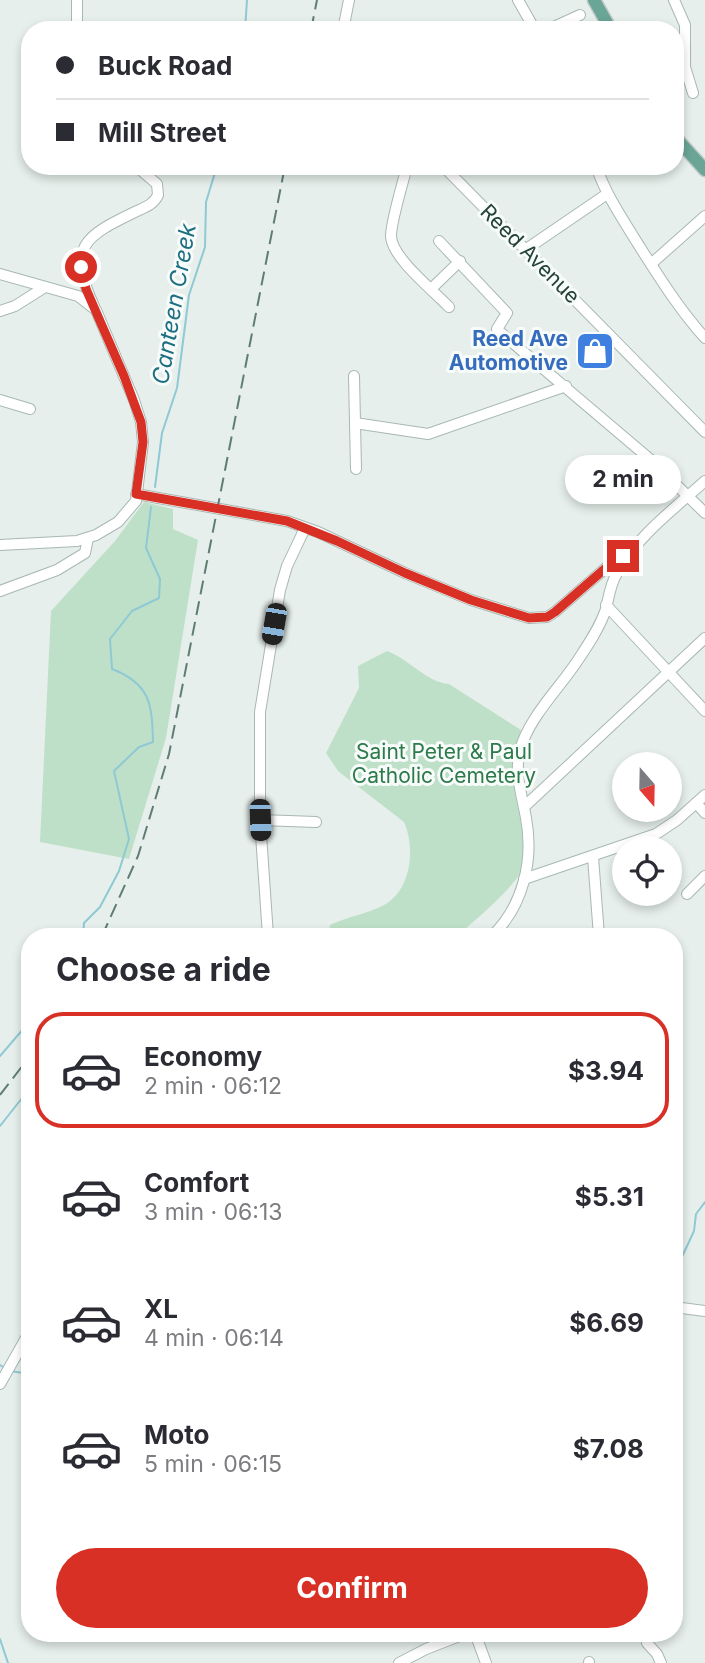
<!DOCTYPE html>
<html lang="en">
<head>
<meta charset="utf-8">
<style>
  body { margin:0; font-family:Inter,sans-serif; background:#f7f7f7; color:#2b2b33; height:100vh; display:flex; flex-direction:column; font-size:26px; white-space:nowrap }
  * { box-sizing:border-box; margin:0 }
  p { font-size:23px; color:#7c7c81 }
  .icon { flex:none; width:38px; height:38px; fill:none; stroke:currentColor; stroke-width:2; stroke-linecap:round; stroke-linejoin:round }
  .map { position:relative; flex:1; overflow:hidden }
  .sheet { position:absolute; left:21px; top:928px; width:662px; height:714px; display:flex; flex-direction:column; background:#fff; border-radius:28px; box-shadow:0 4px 10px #0003 }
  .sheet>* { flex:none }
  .guide { position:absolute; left:21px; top:21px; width:663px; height:154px; border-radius:28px; box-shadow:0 4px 10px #0003; display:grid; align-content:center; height:154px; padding:0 35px; background:#fff }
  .needle { width:46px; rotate:160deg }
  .buttons { position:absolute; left:612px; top:752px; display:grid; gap:14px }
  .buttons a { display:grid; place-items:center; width:70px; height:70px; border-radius:50%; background:#fff; box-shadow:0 4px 10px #0003; font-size:35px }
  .end { position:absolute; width:32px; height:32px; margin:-16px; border:9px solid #d93025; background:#fff; box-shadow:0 0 0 4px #fff }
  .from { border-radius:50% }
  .bubble { position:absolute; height:49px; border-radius:24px; background:#fff; box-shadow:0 4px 10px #0003; font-size:23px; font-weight:700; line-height:49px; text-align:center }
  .car { position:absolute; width:21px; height:42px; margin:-21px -10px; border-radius:9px; box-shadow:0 0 5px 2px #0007; background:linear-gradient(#222 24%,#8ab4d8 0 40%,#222 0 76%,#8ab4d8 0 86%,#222 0) }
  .guide b { display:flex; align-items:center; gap:24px; height:66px; font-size:26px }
  .guide b+b { border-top:2px solid #e1e1e2 }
  .guide i { width:18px; height:18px; background:#2b2b33 }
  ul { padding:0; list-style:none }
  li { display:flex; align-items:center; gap:21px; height:116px; margin:0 14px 10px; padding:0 21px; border:4px solid transparent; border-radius:28px }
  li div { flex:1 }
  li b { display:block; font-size:26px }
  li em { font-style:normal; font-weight:700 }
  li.active { border-color:#d93025 }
  li>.icon { width:63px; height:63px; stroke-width:1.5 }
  h2 { padding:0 35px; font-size:32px; line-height:84px }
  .action { display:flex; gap:14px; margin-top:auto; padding:14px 35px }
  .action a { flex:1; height:80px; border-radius:42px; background:#d93025; color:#fff; font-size:28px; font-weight:700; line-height:80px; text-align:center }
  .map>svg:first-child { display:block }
</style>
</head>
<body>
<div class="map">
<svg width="705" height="1663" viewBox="0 0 705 1663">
  <rect width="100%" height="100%" fill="#e6efeb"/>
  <g fill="#bfe0c8">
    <polygon points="144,502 173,509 173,529 198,540 166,738 129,859 40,842 51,611 115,541"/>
    <path d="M 387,651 C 409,659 426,682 449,684 L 521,730 C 518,746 513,762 513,778 C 514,808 532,841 521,871 C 516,885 470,926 456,936 L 329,936 L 330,925 C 347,917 366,914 382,906 C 411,892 416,849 404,822 L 338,771 L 326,753 L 359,688 L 358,666 Z"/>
  </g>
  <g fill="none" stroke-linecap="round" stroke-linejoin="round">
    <g stroke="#8ec9d4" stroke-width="2">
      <polyline points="245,30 247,0"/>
      <polyline points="155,487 162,433 177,388 189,295 205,247 206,202 217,166"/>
      <path d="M 83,936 L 84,923 L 100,907 L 119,871 L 129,839 L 114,771 L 139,747 L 153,742 C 152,705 151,684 112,669 L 110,639 L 132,611 L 159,598 L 160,579 L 146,548 L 151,507"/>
      <polyline points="0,1056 30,1021"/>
      <polyline points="0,1126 30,1088"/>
      <polyline points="674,1274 694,1231 696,1214 705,1202"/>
      <polyline points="0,1365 5,1368"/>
      <polyline points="10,1371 30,1374"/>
      <polyline points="0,1639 8,1663"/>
    </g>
    <defs>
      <g id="minor">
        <polyline points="77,0 77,30"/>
        <polyline points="518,0 535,30"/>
        <polyline points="674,0 685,25 685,67 693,93"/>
        <polyline points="343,30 349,0"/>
        <polyline points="547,30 580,15"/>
        <path d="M 407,166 C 403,183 391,221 391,236 C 391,257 434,291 449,307"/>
        <polyline points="443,166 705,432"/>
        <path d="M 596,166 C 606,195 622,218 638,244 C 659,277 679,309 705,338"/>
        <polyline points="439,241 507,313 497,329 500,332 651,460 705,513"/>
        <polyline points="525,250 607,194"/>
        <polyline points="651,264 705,216"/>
        <polyline points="0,274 78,296 96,310 134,400 141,422 143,442 136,501 118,522 96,535 77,541 0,545"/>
        <polyline points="432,288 460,261"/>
        <path d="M 94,306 C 66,246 85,236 137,211 C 146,207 154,204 158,195 L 157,184 L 136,166"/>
        <polyline points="0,311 15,306 45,287"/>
        <polyline points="354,376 356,469"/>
        <polyline points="0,400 30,409"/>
        <polyline points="355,423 428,434 566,386"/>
        <polyline points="136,494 287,521 318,532 405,573 471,600 529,618 547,617 555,612 615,560 630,554"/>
        <polyline points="0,591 57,570 85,553 88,538"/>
        <polyline points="606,605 705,711"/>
        <polyline points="696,803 705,813"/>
        <polyline points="524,807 705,638"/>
        <polyline points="260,820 316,822"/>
        <polyline points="593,857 599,936"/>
        <polyline points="524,879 656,834 677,820 705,795"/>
        <polyline points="687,894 705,876"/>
        <polyline points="268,936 260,820 260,712 280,590 287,566 305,528"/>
        <path d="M 492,936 C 523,906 534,861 526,818 C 522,795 514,774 520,750 C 529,717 559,689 578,660 C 588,645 600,627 606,609 C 609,596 610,585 617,573 C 636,537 675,508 705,481"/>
        <polyline points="674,1307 705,1311"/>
        <polyline points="0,1384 30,1331"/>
        <polyline points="475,1633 486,1663"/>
        <polyline points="647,1643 657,1654 661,1663"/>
        <polyline points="399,1663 426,1649 467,1633"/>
        <polyline points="589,1663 589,1662"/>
      </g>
      <g id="major">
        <polyline points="594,0 611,30"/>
        <polyline points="676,138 705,170"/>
      </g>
    </defs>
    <use href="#minor" stroke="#a8b8b2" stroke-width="12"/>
    <use href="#major" stroke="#c2cac8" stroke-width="15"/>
    <use href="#minor" stroke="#fff" stroke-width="10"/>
    <use href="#major" stroke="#6aa596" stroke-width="12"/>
    <g stroke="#5f7d75" stroke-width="2" stroke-dasharray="14 7" stroke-linecap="butt">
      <polyline points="311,30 317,0"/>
      <polyline points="102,936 138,856 169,754 285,166"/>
      <polyline points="0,1095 30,1056"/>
    </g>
  </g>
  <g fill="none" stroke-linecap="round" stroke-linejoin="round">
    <polyline stroke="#d93025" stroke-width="9" points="81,267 86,289 124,376 141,422 143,442 136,494 287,521 337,541 405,573 471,600 529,618 547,617 555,612 615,560 623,556"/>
  </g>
  <defs>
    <symbol id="shop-square" viewBox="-11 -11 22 22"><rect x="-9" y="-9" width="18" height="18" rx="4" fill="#3f7fe0" stroke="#f7fbf9"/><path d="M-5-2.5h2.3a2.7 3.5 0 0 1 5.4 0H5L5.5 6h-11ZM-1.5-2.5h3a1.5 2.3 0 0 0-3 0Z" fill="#fff"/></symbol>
  </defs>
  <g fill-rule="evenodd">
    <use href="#shop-square" x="573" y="329" width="44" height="44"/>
  </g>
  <g text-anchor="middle" stroke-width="6" stroke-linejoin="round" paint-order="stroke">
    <g font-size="21" fill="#24423a" stroke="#f7fbf9">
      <text transform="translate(530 254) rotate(45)" y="7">Reed Avenue</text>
    </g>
    <g font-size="21" font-weight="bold" fill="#366cbe" stroke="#f7fbf9" text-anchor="end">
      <text x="568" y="346">Reed Ave<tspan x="568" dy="24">Automotive</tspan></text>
    </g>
    <g font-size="21" fill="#2d7a4b" stroke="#f7fbf9">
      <text x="444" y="759">Saint Peter &amp; Paul<tspan x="444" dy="24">Catholic Cemetery</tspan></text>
    </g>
    <g font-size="23" font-style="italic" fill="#1c6f80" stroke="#f7fbf9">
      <text transform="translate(174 304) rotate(-80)" y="8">Canteen Creek</text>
    </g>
  </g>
</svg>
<div class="buttons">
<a><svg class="needle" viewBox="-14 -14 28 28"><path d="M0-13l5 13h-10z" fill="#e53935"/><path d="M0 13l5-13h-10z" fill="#7c7c81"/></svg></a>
<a><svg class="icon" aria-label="locate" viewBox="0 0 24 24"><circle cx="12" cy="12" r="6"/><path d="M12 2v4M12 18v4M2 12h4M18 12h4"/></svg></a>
</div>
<i class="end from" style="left:81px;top:267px"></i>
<i class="end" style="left:623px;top:556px"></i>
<div class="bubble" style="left:565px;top:455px;width:116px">2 min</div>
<i class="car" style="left:274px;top:624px;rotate:190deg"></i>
<i class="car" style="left:260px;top:820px;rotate:178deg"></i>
<div class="guide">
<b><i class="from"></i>Buck Road</b>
<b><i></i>Mill Street</b>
</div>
<section class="sheet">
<h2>Choose a ride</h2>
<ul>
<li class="active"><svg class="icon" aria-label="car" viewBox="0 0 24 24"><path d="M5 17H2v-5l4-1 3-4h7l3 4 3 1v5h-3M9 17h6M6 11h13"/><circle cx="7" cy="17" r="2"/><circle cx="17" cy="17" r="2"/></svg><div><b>Economy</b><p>2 min · 06:12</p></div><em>$3.94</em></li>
<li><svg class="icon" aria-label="car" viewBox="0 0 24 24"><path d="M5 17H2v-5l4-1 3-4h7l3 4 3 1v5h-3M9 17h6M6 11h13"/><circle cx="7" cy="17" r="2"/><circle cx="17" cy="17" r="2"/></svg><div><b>Comfort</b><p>3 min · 06:13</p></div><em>$5.31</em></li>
<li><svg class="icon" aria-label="car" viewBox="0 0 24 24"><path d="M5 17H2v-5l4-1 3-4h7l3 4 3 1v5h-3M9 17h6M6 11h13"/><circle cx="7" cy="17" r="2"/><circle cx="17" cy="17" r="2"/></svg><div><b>XL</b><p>4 min · 06:14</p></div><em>$6.69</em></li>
<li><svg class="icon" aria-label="car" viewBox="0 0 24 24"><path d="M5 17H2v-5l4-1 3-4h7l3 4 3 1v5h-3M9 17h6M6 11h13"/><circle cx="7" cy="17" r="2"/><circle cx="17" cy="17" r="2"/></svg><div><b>Moto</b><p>5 min · 06:15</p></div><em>$7.08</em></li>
</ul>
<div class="action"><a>Confirm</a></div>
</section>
</div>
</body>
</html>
